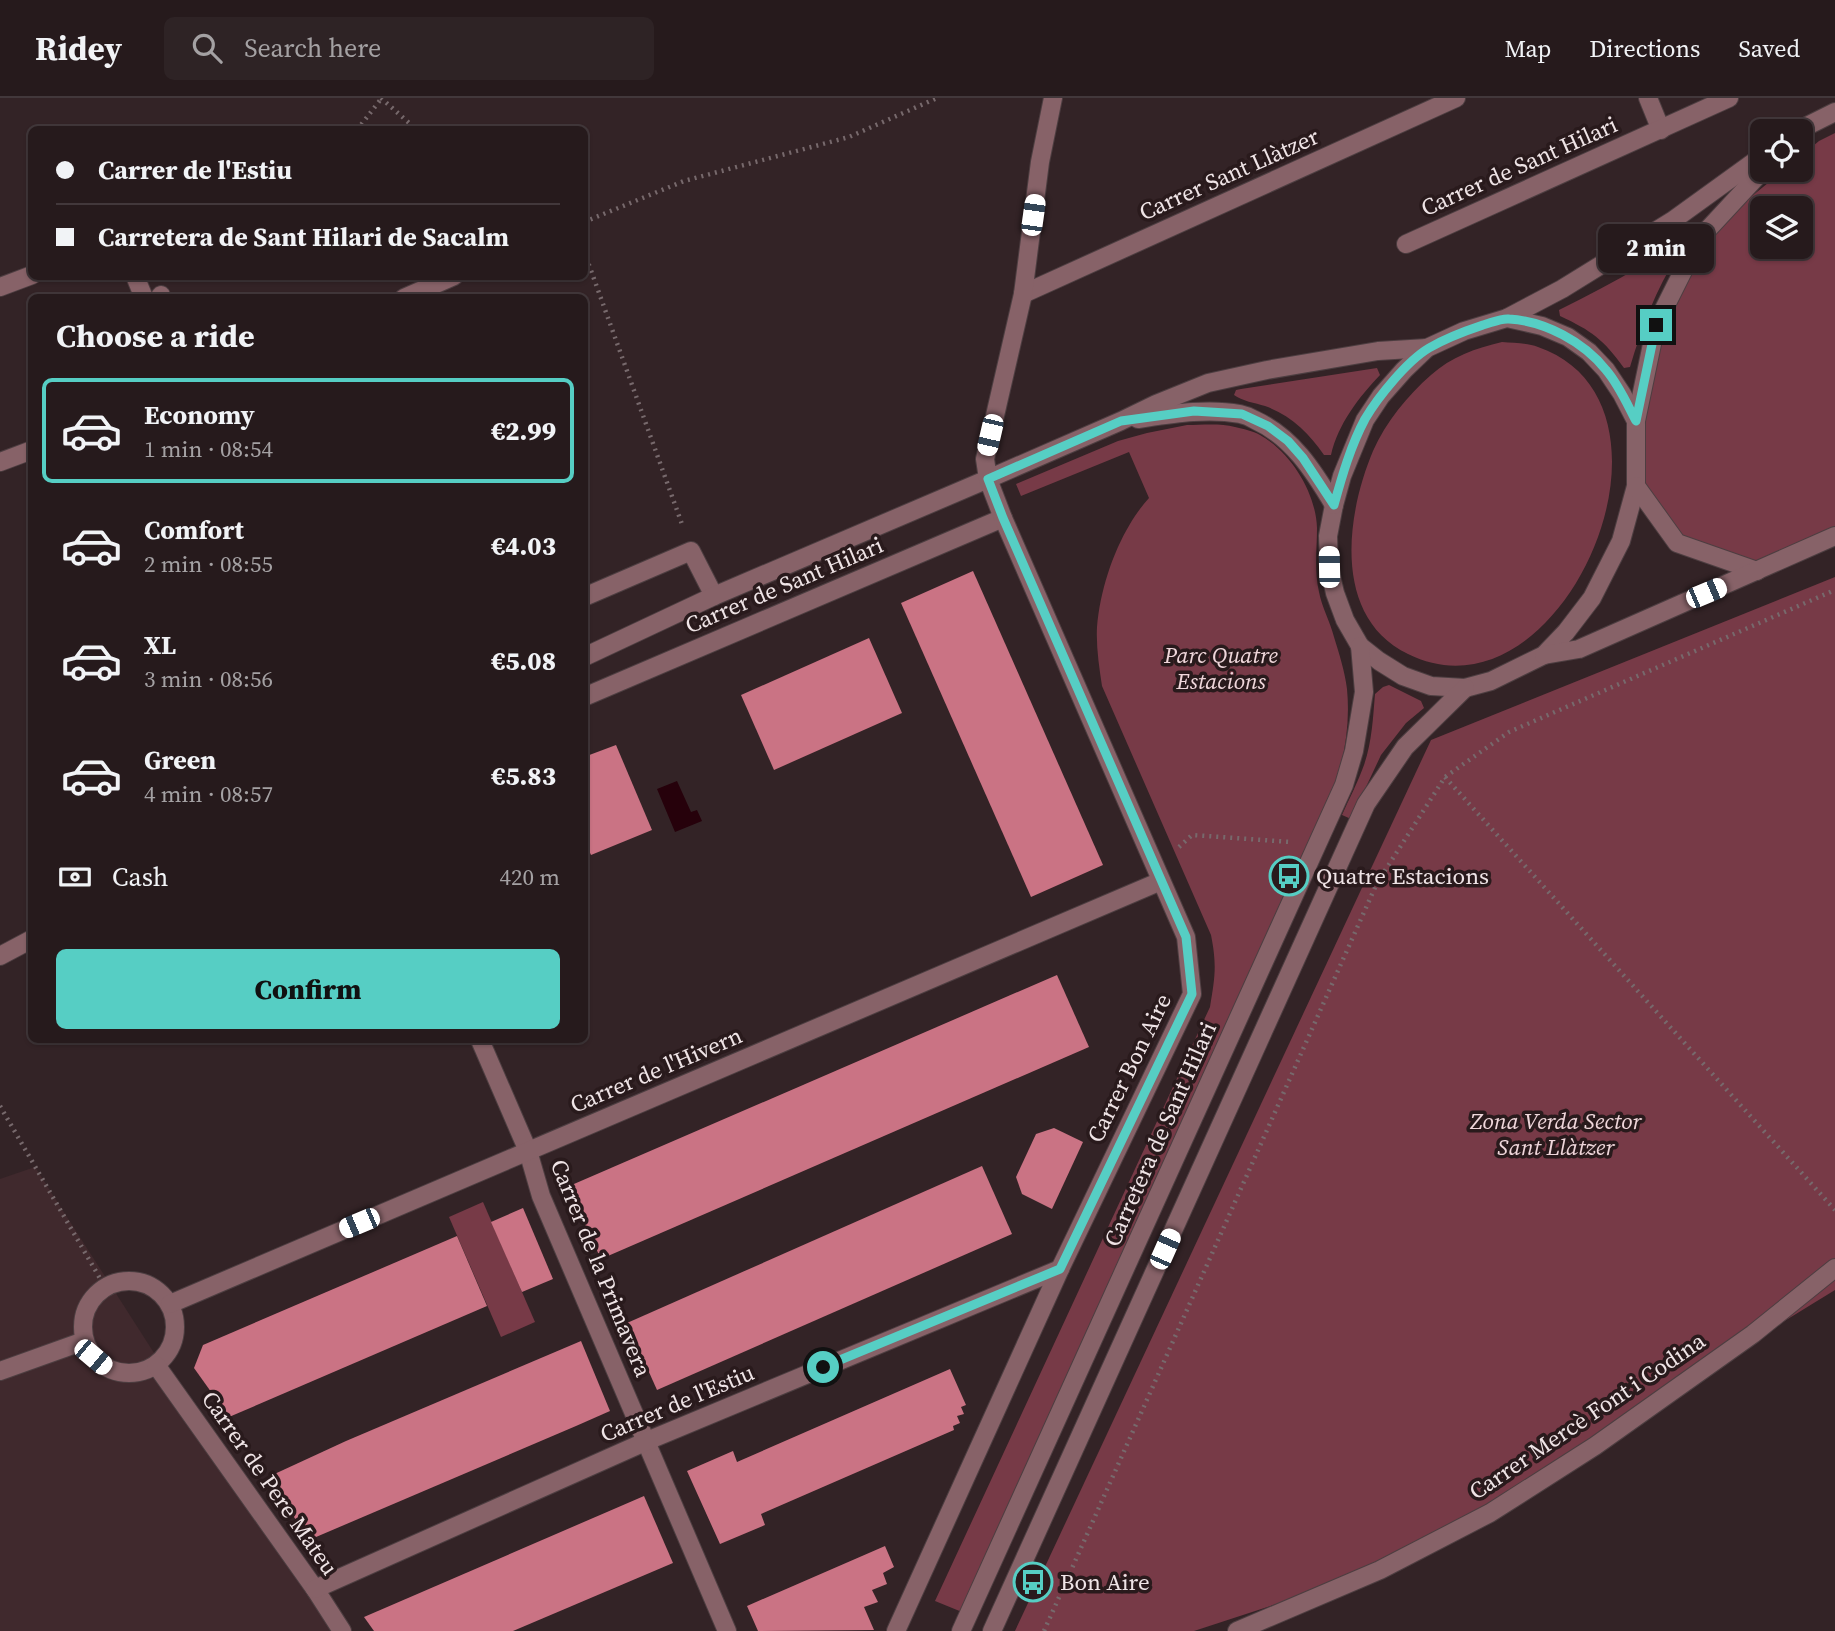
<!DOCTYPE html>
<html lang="en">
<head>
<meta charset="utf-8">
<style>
  body { margin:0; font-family:"Source Serif 4",serif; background:#2e2325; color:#f1f3f6; height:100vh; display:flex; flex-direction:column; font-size:26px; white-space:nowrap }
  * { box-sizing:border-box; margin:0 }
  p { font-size:23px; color:#a4a1a3 }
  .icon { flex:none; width:38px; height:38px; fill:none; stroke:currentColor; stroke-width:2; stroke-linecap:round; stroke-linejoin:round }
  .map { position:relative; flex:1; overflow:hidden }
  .drawer { position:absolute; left:28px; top:196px; width:560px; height:749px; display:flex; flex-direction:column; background:#261a1c; border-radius:10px; box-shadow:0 2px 5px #0004,0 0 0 2px #42383b }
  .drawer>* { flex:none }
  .hud { position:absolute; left:28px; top:28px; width:560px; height:154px; border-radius:10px; box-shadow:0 2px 5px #0004,0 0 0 2px #42383b; display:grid; align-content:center; height:154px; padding:0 28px; background:#261a1c }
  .fabs { position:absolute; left:1750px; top:21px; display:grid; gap:14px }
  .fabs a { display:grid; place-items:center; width:63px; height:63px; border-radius:10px; background:#261a1c; box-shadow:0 2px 5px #0004,0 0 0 2px #42383b; font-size:35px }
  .end { position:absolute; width:32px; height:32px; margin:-16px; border:9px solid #56cec4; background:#111; box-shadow:0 0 0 4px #111 }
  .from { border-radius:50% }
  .bubble { position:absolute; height:49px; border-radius:10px; background:#261a1c; box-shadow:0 2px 5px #0004,0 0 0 2px #42383b; font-size:23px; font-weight:800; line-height:49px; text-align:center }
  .car { position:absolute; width:21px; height:42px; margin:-21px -10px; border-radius:9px; box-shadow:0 0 5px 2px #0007; background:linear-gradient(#fff 24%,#345 0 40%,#fff 0 76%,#345 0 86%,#fff 0) }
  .hud b { display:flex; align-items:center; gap:24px; height:66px; font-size:26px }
  .hud b+b { border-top:2px solid #42383b }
  .hud i { width:18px; height:18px; background:#f1f3f6 }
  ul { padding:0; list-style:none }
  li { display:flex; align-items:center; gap:21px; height:105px; margin:0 14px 10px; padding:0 14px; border:4px solid transparent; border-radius:10px }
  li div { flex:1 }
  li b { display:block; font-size:26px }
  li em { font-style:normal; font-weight:800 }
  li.current { border-color:#56cec4 }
  li>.icon { width:63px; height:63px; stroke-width:1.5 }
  h2 { padding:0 28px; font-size:32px; line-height:84px }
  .pay { display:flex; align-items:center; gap:18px; height:77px; padding:0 28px; font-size:26px }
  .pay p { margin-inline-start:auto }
  .primary-button { display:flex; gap:14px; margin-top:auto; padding:14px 28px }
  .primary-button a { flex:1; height:80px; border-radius:10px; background:#56cec4; color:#111; font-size:28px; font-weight:800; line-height:80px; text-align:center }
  header { display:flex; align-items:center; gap:42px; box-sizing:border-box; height:98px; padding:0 35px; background:#261a1c; border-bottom:2px solid #42383b }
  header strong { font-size:33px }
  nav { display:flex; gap:38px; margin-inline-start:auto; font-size:24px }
  .search { width:490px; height:63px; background:#2e2325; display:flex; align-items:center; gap:18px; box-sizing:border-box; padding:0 24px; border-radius:10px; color:#a4a1a3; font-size:26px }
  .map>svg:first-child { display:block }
</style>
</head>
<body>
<header>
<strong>Ridey</strong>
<div class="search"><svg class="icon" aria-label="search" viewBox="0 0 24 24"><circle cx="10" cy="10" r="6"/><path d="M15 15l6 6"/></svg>Search here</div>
<nav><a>Map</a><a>Directions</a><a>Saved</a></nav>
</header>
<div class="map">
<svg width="1835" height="1533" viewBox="0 0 1835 1533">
  <rect width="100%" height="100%" fill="#332326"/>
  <polygon fill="#40292d" points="35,1069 332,1533 0,1533 0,1081"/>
  <g fill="#773a47" fill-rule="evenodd">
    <path d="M 1835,35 L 1835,438 L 1757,473 L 1677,445 L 1647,402 L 1636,323 L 1656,227 L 1699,141 L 1784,72 L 1801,72 L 1801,58 L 1819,43 ZM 1762,110 L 1801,110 L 1801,149 L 1762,149 Z"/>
    <path d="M 1683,143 L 1684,148 C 1658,185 1643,226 1630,269 L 1624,270 C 1603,241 1592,233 1560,218 L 1559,212 C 1587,198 1614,184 1641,168 C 1655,159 1667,146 1683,143 Z"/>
    <path d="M 1502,244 C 1514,245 1527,245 1538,249 C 1703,306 1562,633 1408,556 C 1332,519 1346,417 1373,353 C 1386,324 1407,298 1431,277 C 1451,259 1476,250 1502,244 Z"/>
    <path d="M 1377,270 L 1380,277 C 1359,299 1338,326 1331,357 L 1324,357 C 1309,335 1291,317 1265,308 C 1255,305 1242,303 1234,297 L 1236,292 L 1241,291 Z"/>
    <path d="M 1187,327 C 1202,327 1220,325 1235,329 C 1243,331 1253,333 1260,337 C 1291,354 1316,395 1317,430 C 1317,451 1314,472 1319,494 C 1322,510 1330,523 1334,539 C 1339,555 1345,574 1347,591 C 1351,633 1342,672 1327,711 L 1234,908 L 962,1514 L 935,1503 L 1210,909 C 1215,879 1217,867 1211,837 L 1102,588 C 1099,568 1096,548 1097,529 C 1100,494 1112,456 1130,426 C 1135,417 1142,408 1149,400 L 1129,354 L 1021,398 L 1016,386 L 1118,343 L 1147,335 Z"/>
    <polygon points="1835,479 1835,1192 1380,1472 1194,1533 1015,1533 1431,642"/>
    <path d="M 1389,587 L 1421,603 L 1424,610 L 1406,625 L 1381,657 L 1351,721 L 1342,717 C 1349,701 1358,684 1364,667 C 1372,644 1373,620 1375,596 L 1383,589 Z"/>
    <polygon points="483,1104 535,1224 501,1239 449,1119"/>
  </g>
  <polygon fill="#26010b" points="677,683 691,714 697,712 702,723 675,734 657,691"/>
  <g fill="#ca7384">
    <polygon points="973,473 1103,767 1031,799 901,505"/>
    <polygon points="869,540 902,615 774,672 741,597"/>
    <polygon points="616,647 652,732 591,757 584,742 584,659"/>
    <polygon points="1057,877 1089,949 601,1161 567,1089"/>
    <polygon points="1054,1030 1083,1044 1052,1111 1022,1096 1016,1079 1036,1036"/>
    <polygon points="982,1068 1012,1136 657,1292 627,1225"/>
    <polygon points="523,1110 553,1181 522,1194 491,1124"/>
    <polygon points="457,1138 487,1208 229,1319 194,1270 203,1247"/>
    <polygon points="581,1243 610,1313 576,1328 309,1442 268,1379 346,1343"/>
    <polygon points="950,1271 966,1307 961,1309 964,1316 957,1318 960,1325 953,1328 954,1332 761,1416 765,1427 720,1446 687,1373 733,1353 737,1364"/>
    <polygon points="644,1398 673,1465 513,1533 374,1533 364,1519"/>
    <polygon points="885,1448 894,1469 883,1475 887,1486 872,1492 878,1504 864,1509 874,1532 758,1533 747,1508"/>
  </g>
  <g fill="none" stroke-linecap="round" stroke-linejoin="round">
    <defs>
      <g id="minor">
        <polyline points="1648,0 1661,32"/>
        <polyline points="1797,33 1835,14"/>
        <polyline points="1406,146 1729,0"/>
        <polyline points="135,178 144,200"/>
        <polyline points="0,189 32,177"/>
        <polyline points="1023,196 1456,0"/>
        <polyline points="159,200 161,197"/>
        <polyline points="404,200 454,178"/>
        <polygon points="1507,220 1542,228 1568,239 1589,254 1606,272 1622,296 1636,323 1636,388 1621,443 1592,500 1566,534 1544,557 1491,583 1465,590 1431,588 1403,578 1379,563 1360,548 1345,522 1335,495 1329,469 1328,438 1334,407 1342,378 1365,322 1381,298 1404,272 1427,250 1464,233"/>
        <polyline points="1507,220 1562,191 1672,123 1762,58"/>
        <path d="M 1138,321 C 1172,316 1206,310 1240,316 C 1245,317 1250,319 1255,322 C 1292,339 1313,372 1334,407"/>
        <polyline points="1636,323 1656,227 1699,141 1763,72"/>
        <polyline points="0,364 32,352"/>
        <polyline points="1636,388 1677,445 1757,473"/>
        <polyline points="584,499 691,453 714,498"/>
        <polyline points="1544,557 1579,551 1835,438"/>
        <polyline points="584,559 714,498 988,381 1121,323 1156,306 1208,285 1267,272 1378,253 1427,250"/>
        <polyline points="584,599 1003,420"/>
        <polyline points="0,858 32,841"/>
        <polyline points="480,942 528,1053 541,1098 727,1533"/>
        <circle cx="129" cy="1229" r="46"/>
        <polyline points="170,1206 1161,783"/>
        <polyline points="156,1267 315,1491 342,1533"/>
        <polyline points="0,1273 84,1243"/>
        <polyline points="315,1491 647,1343 1060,1171"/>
        <polyline points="896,1533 1060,1171 1192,896 1186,839 1003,420 988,381 985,361 1023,196 1040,64 1053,0"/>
        <polyline points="961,1533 1344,687 1354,653 1364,594 1360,548"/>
        <polyline points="992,1533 1366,706 1405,649 1465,590"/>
        <polyline points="1237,1533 1380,1472 1490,1415 1595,1348 1753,1236 1835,1170"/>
      </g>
    </defs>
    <use href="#minor" stroke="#4d3e41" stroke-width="20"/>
    <g stroke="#77696c" stroke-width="4.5" stroke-dasharray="2 5" stroke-linecap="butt">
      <polyline points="381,0 417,32"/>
      <polyline points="357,32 381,1"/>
      <polyline points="584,124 684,83 849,39 937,0"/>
      <polyline points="584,153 683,429"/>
      <polyline points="1445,679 1835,1112"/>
      <polyline points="1179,749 1192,737 1291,744"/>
      <polyline points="0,1008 105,1189"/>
      <polyline points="1044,1533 1377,785 1445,679 1509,634 1835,492"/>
    </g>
    <use href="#minor" stroke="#876268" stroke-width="18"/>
  </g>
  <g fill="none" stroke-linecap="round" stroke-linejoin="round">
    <path stroke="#56cec4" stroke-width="9" d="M 823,1269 L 1060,1171 L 1192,896 L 1186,839 L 1003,420 L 988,381 L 1121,323 L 1194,313 L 1242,316 L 1268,328 L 1288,343 L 1303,360 L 1334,407 C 1342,378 1351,347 1365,321 C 1378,299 1407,263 1429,250 C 1446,240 1465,233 1483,227 C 1491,225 1501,220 1509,221 C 1545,223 1584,244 1606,272 C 1619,287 1627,306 1636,323 L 1656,227"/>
  </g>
  <defs>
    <symbol id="bus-ring" viewBox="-11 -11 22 22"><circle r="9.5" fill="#291a1c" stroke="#56cec4" stroke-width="1.5"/><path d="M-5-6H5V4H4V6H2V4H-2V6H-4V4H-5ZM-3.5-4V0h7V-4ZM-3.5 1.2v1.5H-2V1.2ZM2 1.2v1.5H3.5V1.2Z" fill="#56cec4"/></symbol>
  </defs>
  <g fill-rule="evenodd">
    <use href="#bus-ring" x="1267" y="756" width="44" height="44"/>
    <use href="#bus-ring" x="1011" y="1462" width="44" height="44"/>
  </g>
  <g text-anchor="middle" stroke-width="7" stroke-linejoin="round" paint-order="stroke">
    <g font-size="23" fill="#efe4e6" stroke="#291a1c">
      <text transform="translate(1519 68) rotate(-24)" y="8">Carrer de Sant Hilari</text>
      <text transform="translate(1229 76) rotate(-24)" y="8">Carrer Sant Llàtzer</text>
      <text transform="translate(784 487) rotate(-23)" y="8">Carrer de Sant Hilari</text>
      <text transform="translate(1129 970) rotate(-64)" y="8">Carrer Bon Aire</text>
      <text transform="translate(656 972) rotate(-23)" y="8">Carrer de l'Hivern</text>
      <text transform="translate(1160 1036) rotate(-66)" y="8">Carretera de Sant Hilari</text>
      <text transform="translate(601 1170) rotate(68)" y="8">Carrer de la Primavera</text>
      <text transform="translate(677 1305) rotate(-23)" y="8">Carrer de l'Estiu</text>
      <text transform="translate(1587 1318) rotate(-34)" y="8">Carrer Mercè Font i Codina</text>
      <text transform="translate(270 1385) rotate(55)" y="8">Carrer de Pere Mateu</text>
    </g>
    <g font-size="23" font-style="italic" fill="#f0d7db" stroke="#291a1c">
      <text x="1221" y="565">Parc Quatre<tspan x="1221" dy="26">Estacions</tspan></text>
      <text x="1556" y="1031">Zona Verda Sector<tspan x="1556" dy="26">Sant Llàtzer</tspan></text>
    </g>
    <g font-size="23" fill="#efe4e6" stroke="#291a1c" text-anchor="start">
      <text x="1316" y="786">Quatre Estacions</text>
      <text x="1060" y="1492">Bon Aire</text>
    </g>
  </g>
</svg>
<div class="fabs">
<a><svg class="icon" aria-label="locate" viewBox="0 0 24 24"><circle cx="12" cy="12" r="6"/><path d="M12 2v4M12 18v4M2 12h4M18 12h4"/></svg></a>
<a><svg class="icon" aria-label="layers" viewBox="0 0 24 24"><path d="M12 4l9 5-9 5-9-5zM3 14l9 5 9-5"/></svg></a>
</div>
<i class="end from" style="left:823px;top:1269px"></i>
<i class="end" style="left:1656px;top:227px"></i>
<div class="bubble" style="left:1598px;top:126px;width:116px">2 min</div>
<i class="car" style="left:1033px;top:117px;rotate:8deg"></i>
<i class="car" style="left:990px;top:337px;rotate:193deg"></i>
<i class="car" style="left:1329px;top:469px;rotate:359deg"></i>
<i class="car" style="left:1706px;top:495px;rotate:67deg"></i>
<i class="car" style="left:359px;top:1125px;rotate:247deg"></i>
<i class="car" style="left:1165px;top:1151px;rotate:24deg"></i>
<i class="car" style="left:93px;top:1259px;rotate:130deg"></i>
<div class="hud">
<b><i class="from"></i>Carrer de l'Estiu</b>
<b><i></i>Carretera de Sant Hilari de Sacalm</b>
</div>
<section class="drawer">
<h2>Choose a ride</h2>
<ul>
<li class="current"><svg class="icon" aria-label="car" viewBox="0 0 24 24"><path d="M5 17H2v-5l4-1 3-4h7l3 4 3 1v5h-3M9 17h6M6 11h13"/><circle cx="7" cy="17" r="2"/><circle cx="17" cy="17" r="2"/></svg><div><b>Economy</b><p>1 min · 08:54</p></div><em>€2.99</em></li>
<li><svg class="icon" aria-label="car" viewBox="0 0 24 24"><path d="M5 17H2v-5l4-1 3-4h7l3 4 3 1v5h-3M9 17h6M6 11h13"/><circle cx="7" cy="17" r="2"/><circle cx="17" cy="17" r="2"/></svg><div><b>Comfort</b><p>2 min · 08:55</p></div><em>€4.03</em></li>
<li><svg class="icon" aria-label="car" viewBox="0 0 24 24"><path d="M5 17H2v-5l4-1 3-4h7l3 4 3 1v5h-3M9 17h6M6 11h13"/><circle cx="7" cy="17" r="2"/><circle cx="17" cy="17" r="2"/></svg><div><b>XL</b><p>3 min · 08:56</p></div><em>€5.08</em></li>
<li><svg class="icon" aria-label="car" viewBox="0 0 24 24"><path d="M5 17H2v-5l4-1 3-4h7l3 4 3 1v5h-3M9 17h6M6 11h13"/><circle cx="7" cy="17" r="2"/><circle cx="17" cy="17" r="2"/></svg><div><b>Green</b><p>4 min · 08:57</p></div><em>€5.83</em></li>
</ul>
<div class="pay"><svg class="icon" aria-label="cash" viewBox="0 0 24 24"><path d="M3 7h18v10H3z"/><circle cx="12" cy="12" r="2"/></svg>Cash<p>420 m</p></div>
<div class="primary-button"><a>Confirm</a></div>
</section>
</div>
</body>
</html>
